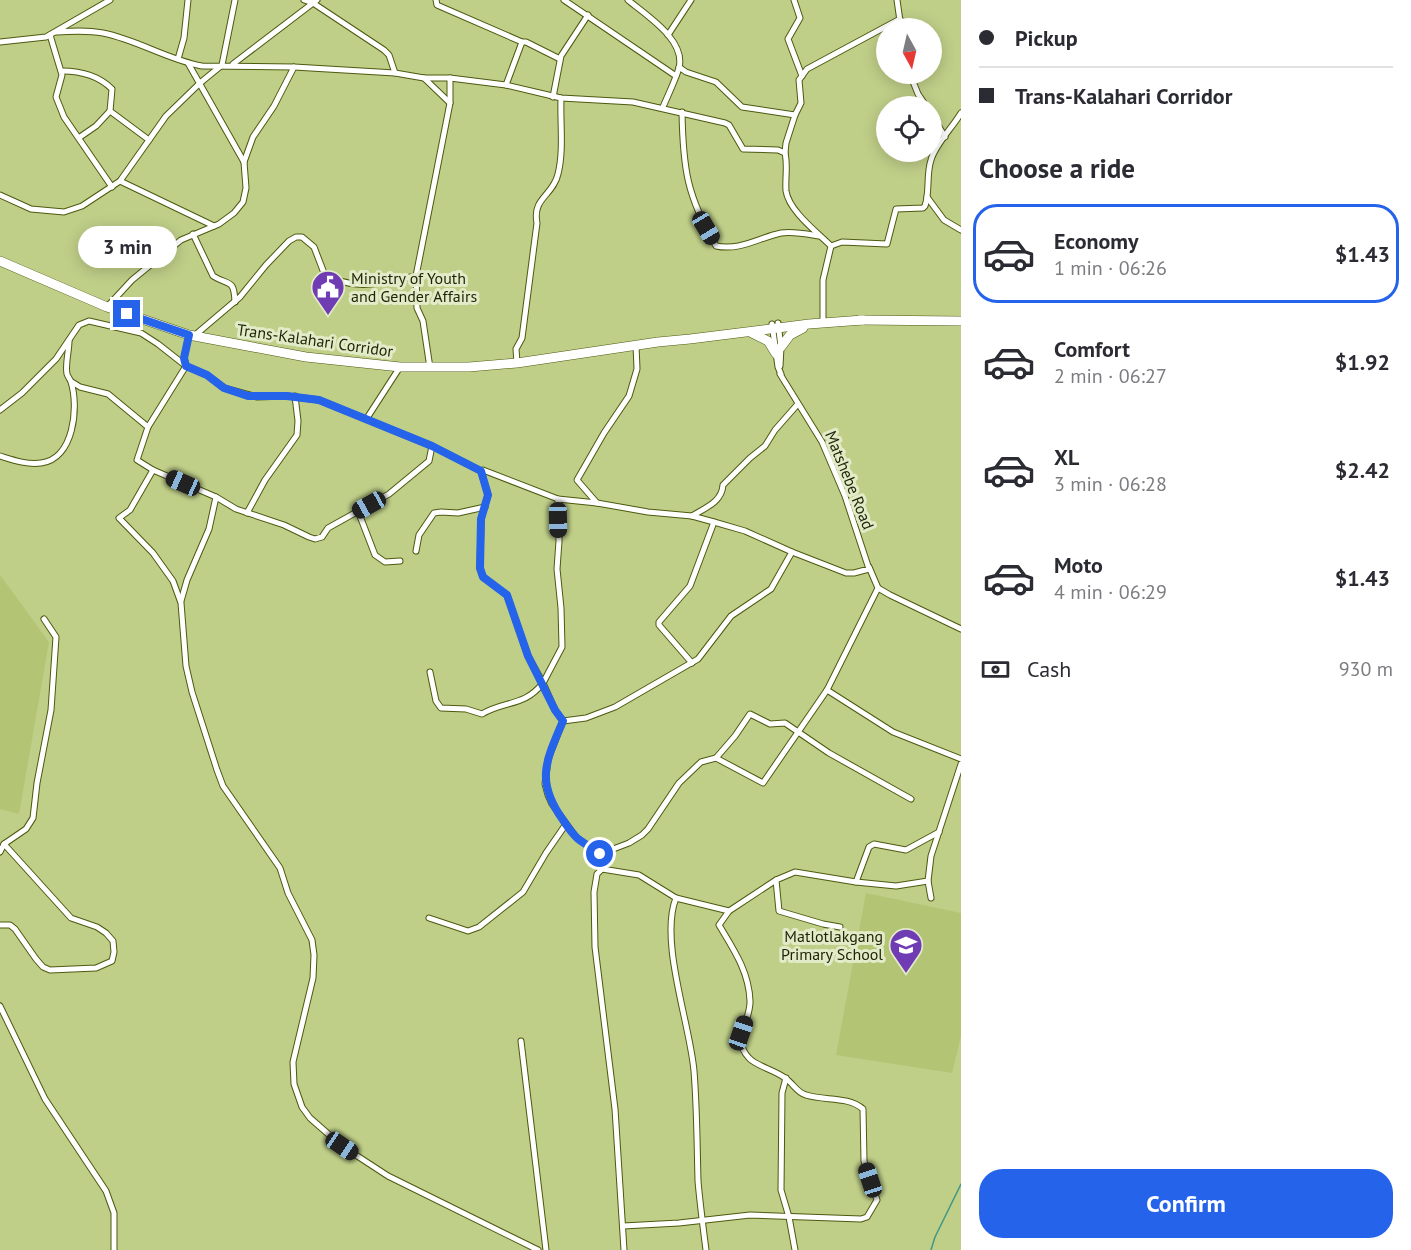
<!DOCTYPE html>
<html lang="en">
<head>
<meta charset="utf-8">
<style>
  body { margin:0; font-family:"PT Sans",sans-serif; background:#f7f7f7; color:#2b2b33; height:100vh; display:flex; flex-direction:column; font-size:22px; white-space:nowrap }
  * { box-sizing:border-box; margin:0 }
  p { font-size:20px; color:#7c7c81 }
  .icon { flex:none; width:33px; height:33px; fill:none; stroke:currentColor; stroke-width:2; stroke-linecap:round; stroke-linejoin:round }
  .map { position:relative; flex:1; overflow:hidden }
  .sheet { display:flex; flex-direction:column; background:#fff; width:450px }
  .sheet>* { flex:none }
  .guide { display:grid; align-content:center; height:132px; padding:0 18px; background:#fff }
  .needle { width:39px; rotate:172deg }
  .tools { position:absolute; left:876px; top:18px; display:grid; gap:12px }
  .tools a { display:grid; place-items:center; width:66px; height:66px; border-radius:50%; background:#fff; box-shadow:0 3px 15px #0003; font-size:30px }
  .end { position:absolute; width:27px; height:27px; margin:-14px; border:8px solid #2563eb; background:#fff; box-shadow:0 0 0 3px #fff }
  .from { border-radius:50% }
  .bubble { position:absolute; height:42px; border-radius:21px; background:#fff; box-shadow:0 3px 15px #0003; font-size:20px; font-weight:800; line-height:42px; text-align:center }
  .car { position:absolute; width:18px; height:36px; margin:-18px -9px; border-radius:8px; box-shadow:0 0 4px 2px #0007; background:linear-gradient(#222 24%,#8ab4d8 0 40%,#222 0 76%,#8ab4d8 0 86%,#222 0) }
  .guide b { display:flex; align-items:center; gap:21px; height:57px; font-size:22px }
  .guide b+b { border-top:2px solid #e1e1e2 }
  .guide i { width:15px; height:15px; background:#2b2b33 }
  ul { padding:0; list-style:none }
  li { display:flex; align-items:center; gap:18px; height:99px; margin:0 12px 9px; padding:0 6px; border:3px solid transparent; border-radius:24px }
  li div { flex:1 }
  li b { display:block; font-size:22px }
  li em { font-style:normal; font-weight:800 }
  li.on { border-color:#2563eb }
  li>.icon { width:54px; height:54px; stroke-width:1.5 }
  h2 { padding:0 18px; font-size:27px; line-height:72px }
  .pay { display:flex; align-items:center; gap:15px; height:66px; padding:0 18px; font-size:22px }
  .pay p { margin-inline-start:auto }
  .action { display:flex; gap:12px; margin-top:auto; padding:12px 18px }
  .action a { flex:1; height:69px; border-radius:24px; background:#2563eb; color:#fff; font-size:24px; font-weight:800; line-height:69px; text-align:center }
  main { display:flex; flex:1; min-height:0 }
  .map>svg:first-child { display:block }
</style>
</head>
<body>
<main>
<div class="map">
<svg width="961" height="1250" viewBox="0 0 961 1250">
  <rect width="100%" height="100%" fill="#bfcf88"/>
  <g fill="#b3c475">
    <polygon points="0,575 49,642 19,814 0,809"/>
    <polygon points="866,893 961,913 961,1036 952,1073 836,1055"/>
  </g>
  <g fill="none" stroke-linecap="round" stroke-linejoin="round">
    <polyline stroke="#439686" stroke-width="1.5" points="931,1250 935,1237 961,1184"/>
    <defs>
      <g id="street">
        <polyline points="304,0 313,3 384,50 389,55 395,73"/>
        <polyline points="436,0 437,5 522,42 526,42 560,59"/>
        <polyline points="564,0 676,76"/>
        <path d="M 628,0 C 647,16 686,40 679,68 C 675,81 668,95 663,107"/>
        <polyline points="794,0 800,18 788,39 802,76"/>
        <polyline points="897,0 901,28"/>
        <path d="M 56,32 C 72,31 87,30 103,33 C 138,40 168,60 202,66 L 294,67 L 395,73 L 424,78 L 450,78 L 506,85 L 561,98 L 633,102 L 725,123 L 729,125 L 743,149 L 778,150 L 785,153 C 788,166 785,178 786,191 C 789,211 817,232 831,246 L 823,280 L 823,323"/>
        <polyline points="50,35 62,75 56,97 64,117 112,187"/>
        <polyline points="668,35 691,0"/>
        <polyline points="0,42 46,37 110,0"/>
        <polyline points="178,59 184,38 188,0"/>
        <polyline points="188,63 244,162"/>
        <polyline points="233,64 317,0"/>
        <polyline points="679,67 686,72 716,82 742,107 795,115 786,143 785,153"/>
        <path d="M 62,71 C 80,71 99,76 112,89 L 110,111 L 149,140"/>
        <polyline points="910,74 918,94 926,106"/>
        <polyline points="424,78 450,103"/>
        <polyline points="506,85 522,42"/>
        <polyline points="553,97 561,56 588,15"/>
        <path d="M 682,112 C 683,169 687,196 716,246 C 740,251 758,238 781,233 C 793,231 807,234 819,236"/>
        <polyline points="795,115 801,103 799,80 807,69 900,19"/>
        <polyline points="932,115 945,137"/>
        <polyline points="80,137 96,126 110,111"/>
        <polyline points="120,181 214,226"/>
        <polyline points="0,195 31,209 64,212 82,206 120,181 166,116 200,83 222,65 235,0"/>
        <polyline points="927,197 944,220 961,230"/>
        <path d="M 193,234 L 213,276 C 229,286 234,278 235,302"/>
        <path d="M 831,246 L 842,242 L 887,244 L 896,209 L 923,208 L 925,206 C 930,192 926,175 931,160 C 935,145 952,128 961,113"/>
        <polyline points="107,307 132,280 181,240 219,224 234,213 243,202 246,188 244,162 253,137 274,106 294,67"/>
        <polyline points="778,323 781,347 780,366"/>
        <polyline points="772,324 778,367 781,374"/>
        <polyline points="189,335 184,358 186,366 148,427 137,460 153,470 216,497 236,509 284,525 309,537 315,539 322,537 328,528 389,494 429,461 432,446"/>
        <path d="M 194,336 L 240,297 L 266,265 L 289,241 L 296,237 L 302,237 L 314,247 L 324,273 C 353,293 385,282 416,276"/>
        <path d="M 517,363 L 516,349 L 522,338 L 537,223 C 532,198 553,196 558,174 C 564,150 560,122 561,98"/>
        <polyline points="430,368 423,321 417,308 416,276 450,103 450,78"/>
        <polyline points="72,382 80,387 108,394 148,427"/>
        <polyline points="0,410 22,393 56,359 79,325 89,321 141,333 158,344 186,366 207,375 224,388 257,397 287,396 319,400 432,446 481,471 483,470 558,499 597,503 648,512 692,516 714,522 745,531 792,552 846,573 854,573 869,569 845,496 822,442 780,374"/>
        <polyline points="367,418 400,367"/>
        <path d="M 0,456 C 13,460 27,465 41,463 C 74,459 79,407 71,382 C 70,379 68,377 67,374 C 65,365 69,351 69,341"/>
        <polyline points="153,470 130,510 119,518 153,553 173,581 181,603 186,666 192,692 217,770 223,786 280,868 288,893 312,940 314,955 313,978 293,1062 294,1084 302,1107 310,1118 342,1146 388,1176 538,1250"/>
        <polyline points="558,499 559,541 557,569 561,608 562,647 543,683 555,710 563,721 548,759 545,784 548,795 552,804 576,837 600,854 602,869 597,874 594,892 595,947 615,1109 624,1250"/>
        <polyline points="597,503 577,480 604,433 629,396 637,369 636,345"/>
        <polyline points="358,511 375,555 385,562 400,561"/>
        <polyline points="247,513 265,480 297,435 298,421 295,396"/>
        <path d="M 692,516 C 705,508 722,502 723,485 L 750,458 L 765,446 L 775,430 L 797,405"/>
        <polyline points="416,551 419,535 434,513 441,512 458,513 485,507"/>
        <polyline points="869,567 878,588 890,595 961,629"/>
        <polyline points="181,601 187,580 209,529 216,497"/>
        <polyline points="692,663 659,625 659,622 690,586 714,522"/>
        <path d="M 430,672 L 436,701 L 441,708 L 466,709 L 482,714 C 506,700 524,707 543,683 L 528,656 L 507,595 L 483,577 L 480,569 L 481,519 L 488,495 L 481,471"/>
        <polyline points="827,690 893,732 961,759"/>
        <polyline points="563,721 586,718 615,707 698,659 731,616 771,589 792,552"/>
        <polyline points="716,758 763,783 827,690 878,588"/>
        <polyline points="0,852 4,844 26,829 33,818 37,783 51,710 56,637 44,619"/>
        <polyline points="600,854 629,843 642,835 648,829 679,783 701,762 716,758 735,736 750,714 770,724 785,723 829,753 911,799"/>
        <path d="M 602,869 L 639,875 L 676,898 C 659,941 690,1024 694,1071 C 697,1108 697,1144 698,1181 C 700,1204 703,1227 706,1250"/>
        <polyline points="856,882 869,847 874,844 906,850 939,832"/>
        <polyline points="676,898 729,911"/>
        <polyline points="931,898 928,881 931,856 961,764"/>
        <polyline points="429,918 468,931 479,927 523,892 546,853 566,824"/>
        <polyline points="0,925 10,925 15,929 36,959 43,967 50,970 96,968 112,961 114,952 113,941 106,933 97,927 71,918 4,844"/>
        <polyline points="840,927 823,924 779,911 776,880 795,872 856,882 896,886 928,881"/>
        <polyline points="0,1006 45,1099 106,1191 114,1213 114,1250"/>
        <polyline points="521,1041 546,1250"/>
        <polyline points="786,1078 782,1093 781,1190 789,1217 795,1250"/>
        <path d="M 623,1226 L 679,1223 L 750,1215 L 861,1219 L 867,1217 L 877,1200 L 864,1161 L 863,1109 C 848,1096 825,1101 806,1095 C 797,1093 793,1083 785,1078 C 775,1070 756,1066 749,1058 C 731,1040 751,1020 750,1001 C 749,972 734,950 719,925 L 729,911 L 776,880"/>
      </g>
      <g id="highway">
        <polyline points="0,261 107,307 189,335 306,357 400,367 469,367 517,363 658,342 690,339 809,324 863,320"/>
        <polyline points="859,320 961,321"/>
        <polyline points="752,333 768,341 776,354"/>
        <polyline points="781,347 790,335 803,328"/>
      </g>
    </defs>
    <use href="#street" stroke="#4d590f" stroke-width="7"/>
    <use href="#highway" stroke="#4d590f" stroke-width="10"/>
    <use href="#street" stroke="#fff" stroke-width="5"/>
    <use href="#highway" stroke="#fff" stroke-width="9"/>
  </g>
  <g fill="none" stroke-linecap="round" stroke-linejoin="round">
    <path stroke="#2563eb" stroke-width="8" d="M 127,314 L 189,335 L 184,358 L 186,366 L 207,375 L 224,388 L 248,396 L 287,396 L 319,400 L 432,446 L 481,471 L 488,495 L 481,519 L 480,568 L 483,577 L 507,595 L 528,656 L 555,710 L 563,721 C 546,761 535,781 563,820 C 567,826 572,833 577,838 C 584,844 593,848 600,854"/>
  </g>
  <defs>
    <symbol id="civic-pin" viewBox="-11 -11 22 30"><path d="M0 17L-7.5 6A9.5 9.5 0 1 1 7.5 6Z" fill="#6f3cb4" stroke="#e2ebc8"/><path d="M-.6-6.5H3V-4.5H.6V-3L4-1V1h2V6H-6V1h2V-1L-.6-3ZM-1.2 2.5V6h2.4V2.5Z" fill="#fff"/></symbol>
    <symbol id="school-pin" viewBox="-11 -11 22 30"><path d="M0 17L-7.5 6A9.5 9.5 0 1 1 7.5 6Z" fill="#6f3cb4" stroke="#e2ebc8"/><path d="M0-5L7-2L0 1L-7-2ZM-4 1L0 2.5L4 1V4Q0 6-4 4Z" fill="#fff"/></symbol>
  </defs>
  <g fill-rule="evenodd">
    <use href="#civic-pin" x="309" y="268" width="38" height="52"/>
    <use href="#school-pin" x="887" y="926" width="38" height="52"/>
  </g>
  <g text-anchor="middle" stroke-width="6" stroke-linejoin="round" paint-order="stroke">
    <g font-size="16" fill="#1d2306" stroke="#e2ebc8" text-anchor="start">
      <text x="351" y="284">Ministry of Youth<tspan x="351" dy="18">and Gender Affairs</tspan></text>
      <text x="883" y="942" text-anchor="end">Matlotlakgang<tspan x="883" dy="18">Primary School</tspan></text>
    </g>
    <g font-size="16" fill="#1d2306" stroke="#e2ebc8">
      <text transform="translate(315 340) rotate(8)" y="6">Trans-Kalahari Corridor</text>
      <text transform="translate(850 480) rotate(68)" y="6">Matshebe Road</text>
    </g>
  </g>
</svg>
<div class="tools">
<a><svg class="needle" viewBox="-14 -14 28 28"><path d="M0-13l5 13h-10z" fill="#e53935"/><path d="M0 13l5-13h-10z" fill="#7c7c81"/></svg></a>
<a><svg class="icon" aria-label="locate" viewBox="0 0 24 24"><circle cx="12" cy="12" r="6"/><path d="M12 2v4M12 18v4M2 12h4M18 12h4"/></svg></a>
</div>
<i class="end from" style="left:600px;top:854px"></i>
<i class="end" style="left:127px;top:314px"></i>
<div class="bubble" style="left:78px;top:226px;width:99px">3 min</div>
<i class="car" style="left:706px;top:228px;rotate:149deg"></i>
<i class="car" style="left:183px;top:483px;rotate:294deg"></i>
<i class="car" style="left:369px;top:505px;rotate:241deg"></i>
<i class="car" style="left:558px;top:520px;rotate:179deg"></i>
<i class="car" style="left:741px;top:1033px;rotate:19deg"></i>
<i class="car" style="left:342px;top:1146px;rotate:124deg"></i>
<i class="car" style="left:870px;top:1180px;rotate:342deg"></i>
</div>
<section class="sheet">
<div class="guide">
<b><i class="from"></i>Pickup</b>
<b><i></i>Trans-Kalahari Corridor</b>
</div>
<h2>Choose a ride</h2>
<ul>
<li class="on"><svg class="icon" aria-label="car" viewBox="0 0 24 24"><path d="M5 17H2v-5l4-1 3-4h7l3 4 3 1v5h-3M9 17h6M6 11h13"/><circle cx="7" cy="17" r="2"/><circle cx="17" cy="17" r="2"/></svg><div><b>Economy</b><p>1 min · 06:26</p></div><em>$1.43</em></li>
<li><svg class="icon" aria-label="car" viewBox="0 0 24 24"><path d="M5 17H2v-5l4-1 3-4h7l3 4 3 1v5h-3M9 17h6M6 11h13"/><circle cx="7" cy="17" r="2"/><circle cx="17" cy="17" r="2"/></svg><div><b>Comfort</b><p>2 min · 06:27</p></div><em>$1.92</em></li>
<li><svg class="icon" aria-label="car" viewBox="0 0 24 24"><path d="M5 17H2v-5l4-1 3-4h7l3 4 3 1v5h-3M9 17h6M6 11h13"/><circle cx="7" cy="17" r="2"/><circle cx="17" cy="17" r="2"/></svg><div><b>XL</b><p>3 min · 06:28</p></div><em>$2.42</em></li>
<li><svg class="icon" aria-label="car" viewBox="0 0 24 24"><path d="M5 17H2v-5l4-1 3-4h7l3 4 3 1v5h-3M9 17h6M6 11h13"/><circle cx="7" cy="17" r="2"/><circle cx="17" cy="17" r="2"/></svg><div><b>Moto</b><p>4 min · 06:29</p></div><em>$1.43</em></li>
</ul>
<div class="pay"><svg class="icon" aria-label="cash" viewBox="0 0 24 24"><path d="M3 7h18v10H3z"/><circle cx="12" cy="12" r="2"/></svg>Cash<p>930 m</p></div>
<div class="action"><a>Confirm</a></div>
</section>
</main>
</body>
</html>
